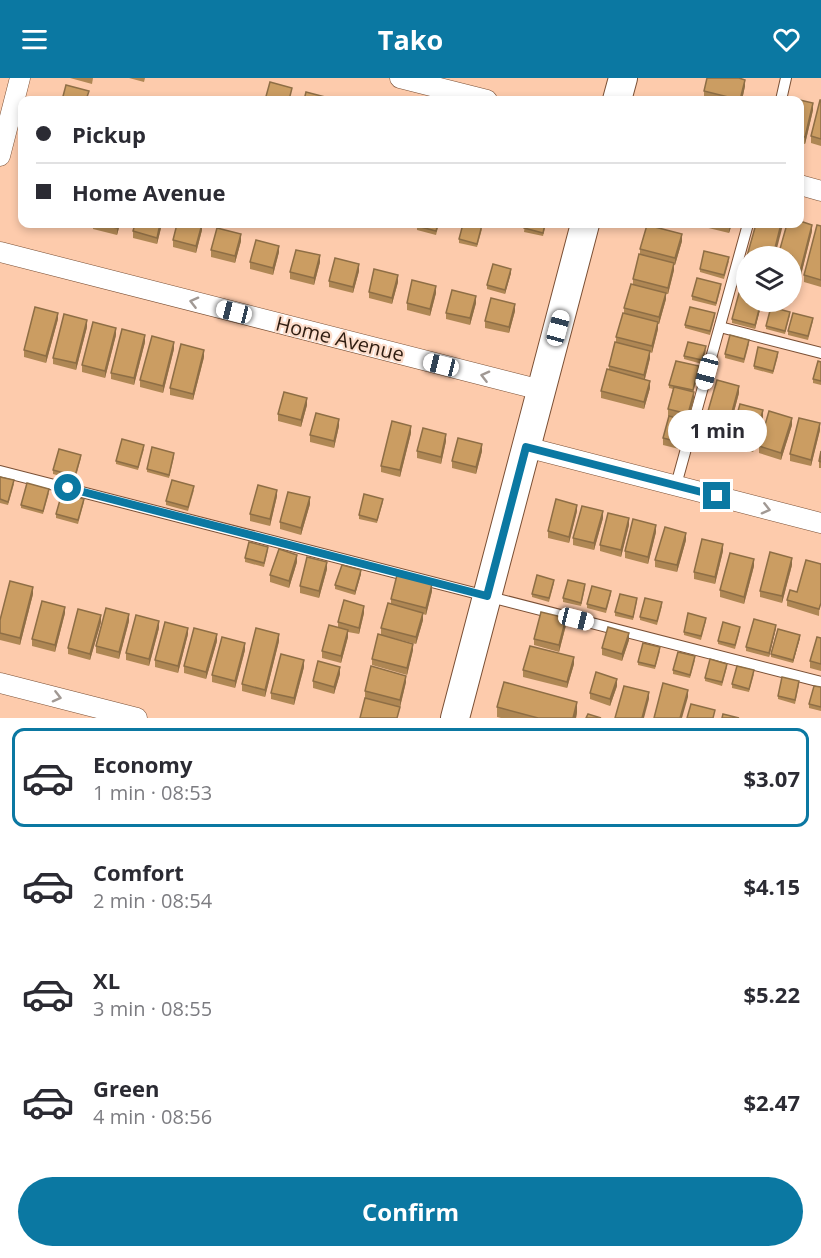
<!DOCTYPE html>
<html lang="en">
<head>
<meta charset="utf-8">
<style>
  body { margin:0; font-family:"Open Sans",sans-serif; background:#f7f7f7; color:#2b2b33; height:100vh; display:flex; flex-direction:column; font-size:22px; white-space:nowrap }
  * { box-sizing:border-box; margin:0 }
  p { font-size:20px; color:#7c7c81 }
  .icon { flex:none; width:33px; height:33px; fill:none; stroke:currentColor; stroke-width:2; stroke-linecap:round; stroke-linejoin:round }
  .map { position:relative; height:640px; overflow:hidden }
  .side { display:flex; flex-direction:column; background:#fff; flex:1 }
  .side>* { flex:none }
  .hud { position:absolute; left:18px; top:18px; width:786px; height:132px; border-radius:12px; box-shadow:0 3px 9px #0003; display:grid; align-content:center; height:132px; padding:0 18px; background:#fff }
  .tools { position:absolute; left:736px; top:168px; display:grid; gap:12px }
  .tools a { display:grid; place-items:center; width:66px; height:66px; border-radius:50%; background:#fff; box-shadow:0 3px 9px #0003; font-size:30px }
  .end { position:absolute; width:27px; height:27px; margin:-14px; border:8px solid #0b78a2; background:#fff; box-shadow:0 0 0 3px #fff }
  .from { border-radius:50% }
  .bubble { position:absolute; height:42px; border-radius:21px; background:#fff; box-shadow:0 3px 9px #0003; font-size:20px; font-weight:700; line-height:42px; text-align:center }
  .car { position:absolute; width:18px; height:36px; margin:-18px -9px; border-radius:8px; box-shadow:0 0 4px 2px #0007; background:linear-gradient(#fff 24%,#345 0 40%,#fff 0 76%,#345 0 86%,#fff 0) }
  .hud b { display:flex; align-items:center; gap:21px; height:57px; font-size:22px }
  .hud b+b { border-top:2px solid #e1e1e2 }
  .hud i { width:15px; height:15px; background:#2b2b33 }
  ul { padding:10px 0 0; list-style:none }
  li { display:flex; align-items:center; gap:18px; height:99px; margin:0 12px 9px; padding:0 6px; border:3px solid transparent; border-radius:12px }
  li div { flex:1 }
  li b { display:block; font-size:22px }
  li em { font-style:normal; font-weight:700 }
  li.active { border-color:#0b78a2 }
  li>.icon { width:54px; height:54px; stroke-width:1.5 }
  .cta { display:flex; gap:12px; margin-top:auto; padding:12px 18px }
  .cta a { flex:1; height:69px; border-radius:36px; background:#0b78a2; color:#fff; font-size:24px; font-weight:700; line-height:69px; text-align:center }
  header { display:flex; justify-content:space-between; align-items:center; height:78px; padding:0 18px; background:#0b78a2; color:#fff; font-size:27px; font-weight:700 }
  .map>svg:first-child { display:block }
</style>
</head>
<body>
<header><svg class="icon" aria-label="menu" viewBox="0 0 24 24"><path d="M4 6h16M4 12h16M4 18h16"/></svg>Tako<svg class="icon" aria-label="heart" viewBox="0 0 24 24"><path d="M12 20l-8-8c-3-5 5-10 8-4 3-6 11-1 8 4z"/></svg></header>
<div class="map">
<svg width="821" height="640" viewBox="0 0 821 640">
  <rect width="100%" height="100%" fill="#fdcbac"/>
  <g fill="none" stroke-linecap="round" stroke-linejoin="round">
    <defs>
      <g id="lane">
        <polyline points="781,22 786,0"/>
        <polyline points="720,249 821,275"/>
        <polyline points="0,393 821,604"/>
        <polyline points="676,407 748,146"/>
      </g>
      <g id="street">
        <polyline points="400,0 487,22"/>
        <polyline points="0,78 20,0"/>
        <polyline points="800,107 821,113"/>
        <polyline points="0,174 541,312"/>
        <polyline points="526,369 821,445"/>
        <polyline points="0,605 137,640"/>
      </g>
      <g id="secondary">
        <polyline points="617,22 623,0"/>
        <polyline points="455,640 585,146"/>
      </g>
    </defs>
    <use href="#lane" stroke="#7a4f34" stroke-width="12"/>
    <use href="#street" stroke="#7a4f34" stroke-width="21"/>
    <use href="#secondary" stroke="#7a4f34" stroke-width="30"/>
    <use href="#lane" stroke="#fff" stroke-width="10"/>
    <use href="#street" stroke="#fff" stroke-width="20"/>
    <use href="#secondary" stroke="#fff" stroke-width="28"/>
  </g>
  <g fill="#af8754">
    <polygon points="70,0 93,0 92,6"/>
    <polygon points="129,0 145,0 144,4"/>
    <polygon points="745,8 742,22 716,22 704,20 704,13"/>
    <polygon points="800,22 813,32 805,66 800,65"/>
    <polygon points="821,22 821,68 811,65 811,58"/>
    <polygon points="93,146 120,146 117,157 93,151"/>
    <polygon points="135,146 162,146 157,166 133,160 133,153"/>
    <polygon points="439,146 436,157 417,152 417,148"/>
    <polygon points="525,146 546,146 543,158 524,154"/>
    <polygon points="692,146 732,146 729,155"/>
    <polygon points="821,148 821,209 804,204 804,197"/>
    <polygon points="482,151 477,169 459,165 459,161"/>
    <polygon points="202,152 196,175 173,169 173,162"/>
    <polygon points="812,153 799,205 792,203 792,178"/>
    <polygon points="241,163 235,185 211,179 211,172"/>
    <polygon points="682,163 675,187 674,187 674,192 668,216 666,216 666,221 659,246 658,246 658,251 652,275 650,274 650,280 645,301 650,310 644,331 601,320 601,313 609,291 609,288 616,264 616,259 624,235 624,230 633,206 633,201 640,176 640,171"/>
    <polygon points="279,174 273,197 250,191 250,184"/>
    <polygon points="729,183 724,201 700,194 700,191"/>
    <polygon points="320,184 314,207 290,201 290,194"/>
    <polygon points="359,193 353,215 329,209 329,203"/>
    <polygon points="511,195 505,216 487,211 487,207"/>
    <polygon points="398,204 392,226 369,220 369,214"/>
    <polygon points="721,210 716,228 692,222 692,218"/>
    <polygon points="436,215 430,238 407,232 407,225"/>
    <polygon points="761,224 762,224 755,251 732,245 732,241"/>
    <polygon points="476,225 470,247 446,241 446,235"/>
    <polygon points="515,233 509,255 485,250 485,243"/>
    <polygon points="790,237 785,256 766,251 766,248"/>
    <polygon points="715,238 710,257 685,250 685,247"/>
    <polygon points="58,241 46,285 24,279 24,272"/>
    <polygon points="813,243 808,262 788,257 788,253"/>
    <polygon points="87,249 76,292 53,286 53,280"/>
    <polygon points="116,257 105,300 82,294 82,287"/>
    <polygon points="145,264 134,307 111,301 111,295"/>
    <polygon points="749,266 744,285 725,280 725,276"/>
    <polygon points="174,271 163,315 140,309 140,302"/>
    <polygon points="706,272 702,286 684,281 684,278"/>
    <polygon points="778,278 773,296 754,291 754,288"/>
    <polygon points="204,279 193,322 170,317 170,310"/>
    <polygon points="821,284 821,307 813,305 813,301"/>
    <polygon points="699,292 693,314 694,321 688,343 668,338 668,331 673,311 669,310 669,307"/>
    <polygon points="739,315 725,367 702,361 702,354"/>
    <polygon points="307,327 301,349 278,343 278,336"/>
    <polygon points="763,339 753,374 730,368 730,361"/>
    <polygon points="792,347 781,382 759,375 759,368"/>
    <polygon points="339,348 334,370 310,364 310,357"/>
    <polygon points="688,350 683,372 663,367 663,360"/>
    <polygon points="820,352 811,388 790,383 790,376"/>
    <polygon points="411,355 400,399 381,394 381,388"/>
    <polygon points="446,363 441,386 417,380 417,373"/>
    <polygon points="144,371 138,392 116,386 116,383"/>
    <polygon points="482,373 476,396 452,390 452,383"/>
    <polygon points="821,373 821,390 819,390 819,383"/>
    <polygon points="174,379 169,400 147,394 147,391"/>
    <polygon points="81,380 75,402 53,396 53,392"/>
    <polygon points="0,399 14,406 8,427 0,425"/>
    <polygon points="194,412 188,433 166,427 166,423"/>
    <polygon points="49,415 43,436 21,430 21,427"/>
    <polygon points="277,418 270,448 250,443 250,436"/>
    <polygon points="84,424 78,446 56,440 56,436"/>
    <polygon points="383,424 377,445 359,441 359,437"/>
    <polygon points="310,426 301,457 280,451 280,444"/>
    <polygon points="577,433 569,465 548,460 548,453"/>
    <polygon points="603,440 594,472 573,467 573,460"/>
    <polygon points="629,447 621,479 600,473 600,467"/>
    <polygon points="656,454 648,486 625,480 625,473"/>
    <polygon points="686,462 677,494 655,489 655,482"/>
    <polygon points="268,472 264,489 245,484 245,480"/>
    <polygon points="723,473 715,506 694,501 694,494"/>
    <polygon points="297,484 289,510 270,504 270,497"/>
    <polygon points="821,486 819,538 787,528 787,522 797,514"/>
    <polygon points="792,487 782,525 760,519 760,513"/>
    <polygon points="754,488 744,526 720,519 720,512"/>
    <polygon points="327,491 319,520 300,515 300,508"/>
    <polygon points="361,496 355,517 335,511 335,507"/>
    <polygon points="554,505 549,524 532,519 532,516"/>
    <polygon points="585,510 581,528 563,524 563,520"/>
    <polygon points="432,513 426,537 423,536 423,542 416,566 381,557 381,550 391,526 391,521"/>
    <polygon points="33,516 20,567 0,562 0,542"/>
    <polygon points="611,516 606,535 587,530 587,526"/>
    <polygon points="637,523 633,542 615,538 615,534"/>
    <polygon points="662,528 657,547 640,542 640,539"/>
    <polygon points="65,535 55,574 32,568 32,561"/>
    <polygon points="364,535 359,556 348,554 348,559 341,585 322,580 322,573 338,549 338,544"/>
    <polygon points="129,543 119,581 96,575 96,568"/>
    <polygon points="706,543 701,562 684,557 684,554"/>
    <polygon points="101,544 90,582 68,576 68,570"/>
    <polygon points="566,547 559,574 534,567 534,561"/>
    <polygon points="159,550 149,588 126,582 126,575"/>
    <polygon points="776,550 769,579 746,573 746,569"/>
    <polygon points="740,552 735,571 718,566 718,563"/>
    <polygon points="188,556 178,595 155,589 155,582"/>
    <polygon points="800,560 793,585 771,579 771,576"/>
    <polygon points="821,560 821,593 810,590 810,583"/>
    <polygon points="629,562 622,583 602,577 602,570"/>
    <polygon points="217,563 206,601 184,595 184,588"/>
    <polygon points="279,563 265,619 242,613 242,606"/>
    <polygon points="245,572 235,610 212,604 212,597"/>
    <polygon points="413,572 407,597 372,587 372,581"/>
    <polygon points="660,573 655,591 638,587 638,584"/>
    <polygon points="695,582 690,600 673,596 673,592"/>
    <polygon points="574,586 567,610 523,599 523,592"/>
    <polygon points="304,589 294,627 271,621 271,615"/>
    <polygon points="727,589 722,608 705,603 705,600"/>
    <polygon points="340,596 334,616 313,610 313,603"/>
    <polygon points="754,596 749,614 732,610 732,606"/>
    <polygon points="406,604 400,629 365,620 365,613"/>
    <polygon points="799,607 795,626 778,621 778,618"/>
    <polygon points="617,608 610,628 590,621 590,615"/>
    <polygon points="821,609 821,633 809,630 809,626"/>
    <polygon points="497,629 577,634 576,640 501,640 497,639"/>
  </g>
  <g fill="#8e6e45">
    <polygon points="745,2 745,8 742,22 740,22"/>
    <polygon points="813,25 813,32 805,66 805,59"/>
    <polygon points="118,146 120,146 117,157 117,150"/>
    <polygon points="160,146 162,146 157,166 157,160"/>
    <polygon points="202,146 202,152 196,175 196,168"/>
    <polygon points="729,146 732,146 729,155"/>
    <polygon points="781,146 783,146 783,147 775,178 773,178"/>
    <polygon points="812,147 812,153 799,205 799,198"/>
    <polygon points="241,156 241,163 235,185 235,178"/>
    <polygon points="682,156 682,163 675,187 675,180"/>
    <polygon points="279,168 279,174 273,197 273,190"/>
    <polygon points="320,177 320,184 314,207 314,200"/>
    <polygon points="674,185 674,192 668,216 668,210"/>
    <polygon points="359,186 359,193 353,215 353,209"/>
    <polygon points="511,191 511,195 505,216 505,212"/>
    <polygon points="398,197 398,204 392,226 392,220"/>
    <polygon points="436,208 436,215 430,238 430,231"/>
    <polygon points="666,215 666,221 659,246 659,239"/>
    <polygon points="476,218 476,225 470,247 470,240"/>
    <polygon points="761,224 762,224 755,251 755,247"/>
    <polygon points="515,226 515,233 509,255 509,249"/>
    <polygon points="58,235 58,241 46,285 46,278"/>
    <polygon points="87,242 87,249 76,292 76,285"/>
    <polygon points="658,244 658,251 652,275 652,268"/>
    <polygon points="116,250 116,257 105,300 105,293"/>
    <polygon points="145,257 145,264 134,307 134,300"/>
    <polygon points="174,264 174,271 163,315 163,308"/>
    <polygon points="204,272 204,279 193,322 193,316"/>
    <polygon points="650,273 650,280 644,304 644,297"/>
    <polygon points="650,303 650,310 644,331 644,324"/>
    <polygon points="739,308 739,315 725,367 725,360"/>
    <polygon points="694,314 694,321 688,343 688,336"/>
    <polygon points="307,320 307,327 301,349 301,342"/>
    <polygon points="763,332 763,339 753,374 753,367"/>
    <polygon points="792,340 792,347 781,382 781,375"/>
    <polygon points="339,341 339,348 334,370 334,363"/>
    <polygon points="688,343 688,350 683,372 683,365"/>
    <polygon points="820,345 820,352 811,388 811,382"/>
    <polygon points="411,348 411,355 400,399 400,392"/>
    <polygon points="446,356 446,363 441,386 441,379"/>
    <polygon points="482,366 482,373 476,396 476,389"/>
    <polygon points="277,412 277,418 270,448 270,441"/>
    <polygon points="310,419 310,426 301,457 301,450"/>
    <polygon points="577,427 577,433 569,465 569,459"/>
    <polygon points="603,433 603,440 594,472 594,465"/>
    <polygon points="629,440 629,447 621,479 621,472"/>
    <polygon points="656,447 656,454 648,486 648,479"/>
    <polygon points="686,455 686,462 677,494 677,487"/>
    <polygon points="723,466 723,473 715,506 715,499"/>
    <polygon points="297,477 297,484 289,510 289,503"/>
    <polygon points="792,480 792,487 782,525 782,518"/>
    <polygon points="754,481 754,488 744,526 744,519"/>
    <polygon points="327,484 327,491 319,520 319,513"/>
    <polygon points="361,492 361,496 355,517 355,513"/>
    <polygon points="432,506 432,513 426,537 426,530"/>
    <polygon points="33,509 33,516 20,567 20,560"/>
    <polygon points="364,528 364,535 359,556 359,550"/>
    <polygon points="65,529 65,535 55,574 55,567"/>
    <polygon points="423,535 423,542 416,566 416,559"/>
    <polygon points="129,536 129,543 119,581 119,574"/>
    <polygon points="101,537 101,544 90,582 90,576"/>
    <polygon points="566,540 566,547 559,574 559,567"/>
    <polygon points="159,543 159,550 149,588 149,581"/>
    <polygon points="776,547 776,550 769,579 769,575"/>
    <polygon points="188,550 188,556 178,595 178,588"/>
    <polygon points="348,552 348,559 341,585 341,578"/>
    <polygon points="629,555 629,562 622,583 622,576"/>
    <polygon points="217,556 217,563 206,601 206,594"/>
    <polygon points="279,556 279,563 265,619 265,612"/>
    <polygon points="800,557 800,560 793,585 793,582"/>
    <polygon points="245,565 245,572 235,610 235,603"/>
    <polygon points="413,566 413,572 407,597 407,590"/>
    <polygon points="574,579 574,586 567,610 567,604"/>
    <polygon points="304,582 304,589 294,627 294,620"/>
    <polygon points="340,589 340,596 334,616 334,609"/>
    <polygon points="406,598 406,604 400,629 400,622"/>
    <polygon points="617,601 617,608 610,628 610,621"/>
    <polygon points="688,612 688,619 682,640 680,640"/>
    <polygon points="649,614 649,621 644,640 642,640"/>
    <polygon points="577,624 577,634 576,640 573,640"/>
  </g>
  <g fill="#cb9d62" stroke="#8e6e45" stroke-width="1.5">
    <polygon points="707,0 739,0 745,2 740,22 704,13"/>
    <polygon points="270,4 292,10 289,22 265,22"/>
    <polygon points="66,7 89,13 86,22 62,22"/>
    <polygon points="306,14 329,20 328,22 304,22"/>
    <polygon points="791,20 813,25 805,59 800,58 800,22 790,22"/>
    <polygon points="820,22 821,22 821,61 811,58"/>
    <polygon points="800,143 812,147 799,198 792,196 792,178 778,178 787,146 800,146"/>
    <polygon points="100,146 118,146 117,150"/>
    <polygon points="135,146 160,146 157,160 133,153"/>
    <polygon points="177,146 202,146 196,168 173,162"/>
    <polygon points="418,146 438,146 436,153 417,148"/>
    <polygon points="463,146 474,146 482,147 477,166 459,161"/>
    <polygon points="525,146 545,146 543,155 524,150"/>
    <polygon points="756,146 781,146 773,178 747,178"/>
    <polygon points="647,147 682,156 675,180 640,171"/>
    <polygon points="817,147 821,148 821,202 804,197"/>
    <polygon points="217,150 241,156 235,178 211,172"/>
    <polygon points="256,162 279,168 273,190 250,184"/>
    <polygon points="296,172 320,177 314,200 290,194"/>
    <polygon points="704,173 729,179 724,197 700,191"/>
    <polygon points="639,176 674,185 668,210 633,201"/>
    <polygon points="335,180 359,186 353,209 329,203"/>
    <polygon points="493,186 511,191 505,212 487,207"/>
    <polygon points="374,191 398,197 392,220 369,214"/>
    <polygon points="697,200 721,206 716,225 692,218"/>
    <polygon points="412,202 436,208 430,231 407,225"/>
    <polygon points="631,206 666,215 659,239 624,230"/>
    <polygon points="452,212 476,218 470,240 446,235"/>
    <polygon points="739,215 747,217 747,224 761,224 755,247 732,241"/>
    <polygon points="491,220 515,226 509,249 485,243"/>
    <polygon points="35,229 58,235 46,278 24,272"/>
    <polygon points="690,229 715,235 710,253 685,247"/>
    <polygon points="771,229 790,234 785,253 766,248"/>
    <polygon points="623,235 658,244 652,268 616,259"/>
    <polygon points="793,235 813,240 808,258 788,253"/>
    <polygon points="64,236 87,242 76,285 53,280"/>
    <polygon points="93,244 116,250 105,293 82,287"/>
    <polygon points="122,251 145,257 134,300 111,295"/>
    <polygon points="730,257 749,262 744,281 725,276"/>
    <polygon points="152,258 174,264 163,308 140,302"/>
    <polygon points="615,264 650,273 644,297 609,288"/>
    <polygon points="688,264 706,268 702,282 684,278"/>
    <polygon points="181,266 204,272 193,316 170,310"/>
    <polygon points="758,269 778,274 773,293 754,288"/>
    <polygon points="676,283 699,288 693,312 669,307"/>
    <polygon points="818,283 821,284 821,303 813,301"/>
    <polygon points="607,291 650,303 644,324 601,313"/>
    <polygon points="717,302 739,308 725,360 702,354"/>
    <polygon points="674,309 694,314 688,336 668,331"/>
    <polygon points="284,314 307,320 301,342 278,336"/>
    <polygon points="740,326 763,332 753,367 730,361"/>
    <polygon points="769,333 792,340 781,375 759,368"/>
    <polygon points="316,335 339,341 334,363 310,357"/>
    <polygon points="669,338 688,343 683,365 663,360"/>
    <polygon points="799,340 820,345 811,382 790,376"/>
    <polygon points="392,343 411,348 400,392 381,388"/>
    <polygon points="423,350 446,356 441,379 417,373"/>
    <polygon points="458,360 482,366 476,389 452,383"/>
    <polygon points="122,361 144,367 138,389 116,383"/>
    <polygon points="152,369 174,375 169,397 147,391"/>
    <polygon points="59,371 81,377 75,398 53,392"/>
    <polygon points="821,373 821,384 819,383"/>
    <polygon points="0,399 14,402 8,424 0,421"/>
    <polygon points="172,402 194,408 188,429 166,423"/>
    <polygon points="27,405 49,411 43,433 21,427"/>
    <polygon points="258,407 277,412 270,441 250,436"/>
    <polygon points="288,414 310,419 301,450 280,444"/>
    <polygon points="62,415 84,421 78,442 56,436"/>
    <polygon points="364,416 383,421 377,442 359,437"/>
    <polygon points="556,421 577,427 569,459 548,453"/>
    <polygon points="582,428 603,433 594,465 573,460"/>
    <polygon points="608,435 629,440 621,472 600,467"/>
    <polygon points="633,441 656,447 648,479 625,473"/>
    <polygon points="665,449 686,455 677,487 655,482"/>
    <polygon points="702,461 723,466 715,499 694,494"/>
    <polygon points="249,464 268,469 264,485 245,480"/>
    <polygon points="279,471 297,477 289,503 270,497"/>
    <polygon points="770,474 792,480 782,518 760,513"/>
    <polygon points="730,475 754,481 744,519 720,512"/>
    <polygon points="307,479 327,484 319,513 300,508"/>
    <polygon points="806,482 821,486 821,525 819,531 787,522 790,512 797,514"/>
    <polygon points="342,487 361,492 355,513 335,507"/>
    <polygon points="397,497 432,506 426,530 391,521"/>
    <polygon points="537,497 554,502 549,520 532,516"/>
    <polygon points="568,502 585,506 581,525 563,520"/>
    <polygon points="10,503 33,509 20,560 0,555 0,542"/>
    <polygon points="592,508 611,513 606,531 587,526"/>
    <polygon points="620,516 637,520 633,539 615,534"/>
    <polygon points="645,520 662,524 657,543 640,539"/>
    <polygon points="344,522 364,528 359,550 338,544"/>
    <polygon points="42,523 65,529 55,567 32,561"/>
    <polygon points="388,525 423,535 416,559 381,550"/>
    <polygon points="106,530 129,536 119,574 96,568"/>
    <polygon points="78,531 101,537 90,576 68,570"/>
    <polygon points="541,534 566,540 559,567 534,561"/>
    <polygon points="688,535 706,540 701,558 684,554"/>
    <polygon points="136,537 159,543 149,581 126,575"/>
    <polygon points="754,541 776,547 769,575 746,569"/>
    <polygon points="165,544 188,550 178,588 155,582"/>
    <polygon points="723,544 740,549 735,567 718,563"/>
    <polygon points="329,547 348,552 341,578 322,573"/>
    <polygon points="608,549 629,555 622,576 602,570"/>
    <polygon points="194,550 217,556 206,594 184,588"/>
    <polygon points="256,550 279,556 265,612 242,606"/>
    <polygon points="778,551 800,557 793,582 771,576"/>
    <polygon points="378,556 413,566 407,590 372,581"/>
    <polygon points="222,559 245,565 235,603 212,597"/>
    <polygon points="817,559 821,560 821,586 810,583"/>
    <polygon points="643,565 660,569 655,588 638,584"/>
    <polygon points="530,568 574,579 567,604 523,592"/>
    <polygon points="678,574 695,578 690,597 673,592"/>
    <polygon points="281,576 304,582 294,620 271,615"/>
    <polygon points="710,581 727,586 722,604 705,600"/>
    <polygon points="318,583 340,589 334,609 313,603"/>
    <polygon points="371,588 406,598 400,622 365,613"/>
    <polygon points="737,588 754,592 749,611 732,606"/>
    <polygon points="596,594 617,601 610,621 590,615"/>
    <polygon points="782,599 799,603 795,622 778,618"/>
    <polygon points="504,604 577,624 573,640 538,640 497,629"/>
    <polygon points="663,605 688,612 680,640 654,640"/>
    <polygon points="624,608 649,614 642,640 615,640"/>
    <polygon points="814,608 821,609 821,629 809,626"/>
    <polygon points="365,620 400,629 397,640 360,640"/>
    <polygon points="691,626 715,632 713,640 687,640"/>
    <polygon points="588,636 601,640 586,640"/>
    <polygon points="723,636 739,640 722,640"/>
  </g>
  <defs><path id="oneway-chevron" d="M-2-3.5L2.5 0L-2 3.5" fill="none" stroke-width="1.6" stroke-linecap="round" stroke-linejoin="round" transform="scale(1.5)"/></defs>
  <g stroke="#a19994">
    <use href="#oneway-chevron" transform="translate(194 224) rotate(-166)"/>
    <use href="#oneway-chevron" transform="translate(485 298) rotate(-166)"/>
    <use href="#oneway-chevron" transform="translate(766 431) rotate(14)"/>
    <use href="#oneway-chevron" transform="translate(57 619) rotate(14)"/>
  </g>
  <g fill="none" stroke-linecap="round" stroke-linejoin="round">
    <polyline stroke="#0b78a2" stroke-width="8" points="68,410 487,518 526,369 717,418"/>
  </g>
  <g text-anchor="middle" stroke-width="4.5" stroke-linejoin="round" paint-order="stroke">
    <g font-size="20" fill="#2f1d11" stroke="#fcddcb">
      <text transform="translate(340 261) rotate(14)" y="7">Home Avenue</text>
    </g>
  </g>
</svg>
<div class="tools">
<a><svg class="icon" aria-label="layers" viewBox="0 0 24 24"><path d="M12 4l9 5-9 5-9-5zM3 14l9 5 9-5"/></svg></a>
</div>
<i class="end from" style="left:68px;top:410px"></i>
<i class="end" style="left:717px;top:418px"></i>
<div class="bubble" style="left:668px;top:332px;width:99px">1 min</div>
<i class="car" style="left:234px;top:234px;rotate:284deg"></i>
<i class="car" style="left:558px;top:250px;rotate:15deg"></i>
<i class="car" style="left:441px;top:287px;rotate:284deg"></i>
<i class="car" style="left:707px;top:294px;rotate:195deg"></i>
<i class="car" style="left:576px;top:541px;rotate:104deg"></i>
<div class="hud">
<b><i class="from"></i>Pickup</b>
<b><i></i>Home Avenue</b>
</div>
</div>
<section class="side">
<ul>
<li class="active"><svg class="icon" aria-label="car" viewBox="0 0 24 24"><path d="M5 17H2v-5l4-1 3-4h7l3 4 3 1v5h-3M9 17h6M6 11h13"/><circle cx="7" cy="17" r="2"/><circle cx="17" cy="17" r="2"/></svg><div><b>Economy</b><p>1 min · 08:53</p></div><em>$3.07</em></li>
<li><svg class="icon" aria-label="car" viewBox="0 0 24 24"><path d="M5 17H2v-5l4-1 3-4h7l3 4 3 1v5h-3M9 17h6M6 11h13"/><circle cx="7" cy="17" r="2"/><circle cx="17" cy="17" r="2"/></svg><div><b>Comfort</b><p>2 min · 08:54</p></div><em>$4.15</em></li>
<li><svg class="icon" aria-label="car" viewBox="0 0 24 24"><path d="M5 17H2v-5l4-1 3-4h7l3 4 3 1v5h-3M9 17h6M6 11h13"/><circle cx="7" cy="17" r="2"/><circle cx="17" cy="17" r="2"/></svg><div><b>XL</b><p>3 min · 08:55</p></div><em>$5.22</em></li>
<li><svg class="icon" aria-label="car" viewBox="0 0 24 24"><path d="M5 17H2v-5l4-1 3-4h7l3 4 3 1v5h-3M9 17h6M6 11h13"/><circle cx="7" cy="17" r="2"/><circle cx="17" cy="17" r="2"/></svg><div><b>Green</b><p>4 min · 08:56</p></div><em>$2.47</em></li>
</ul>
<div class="cta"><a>Confirm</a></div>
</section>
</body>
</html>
